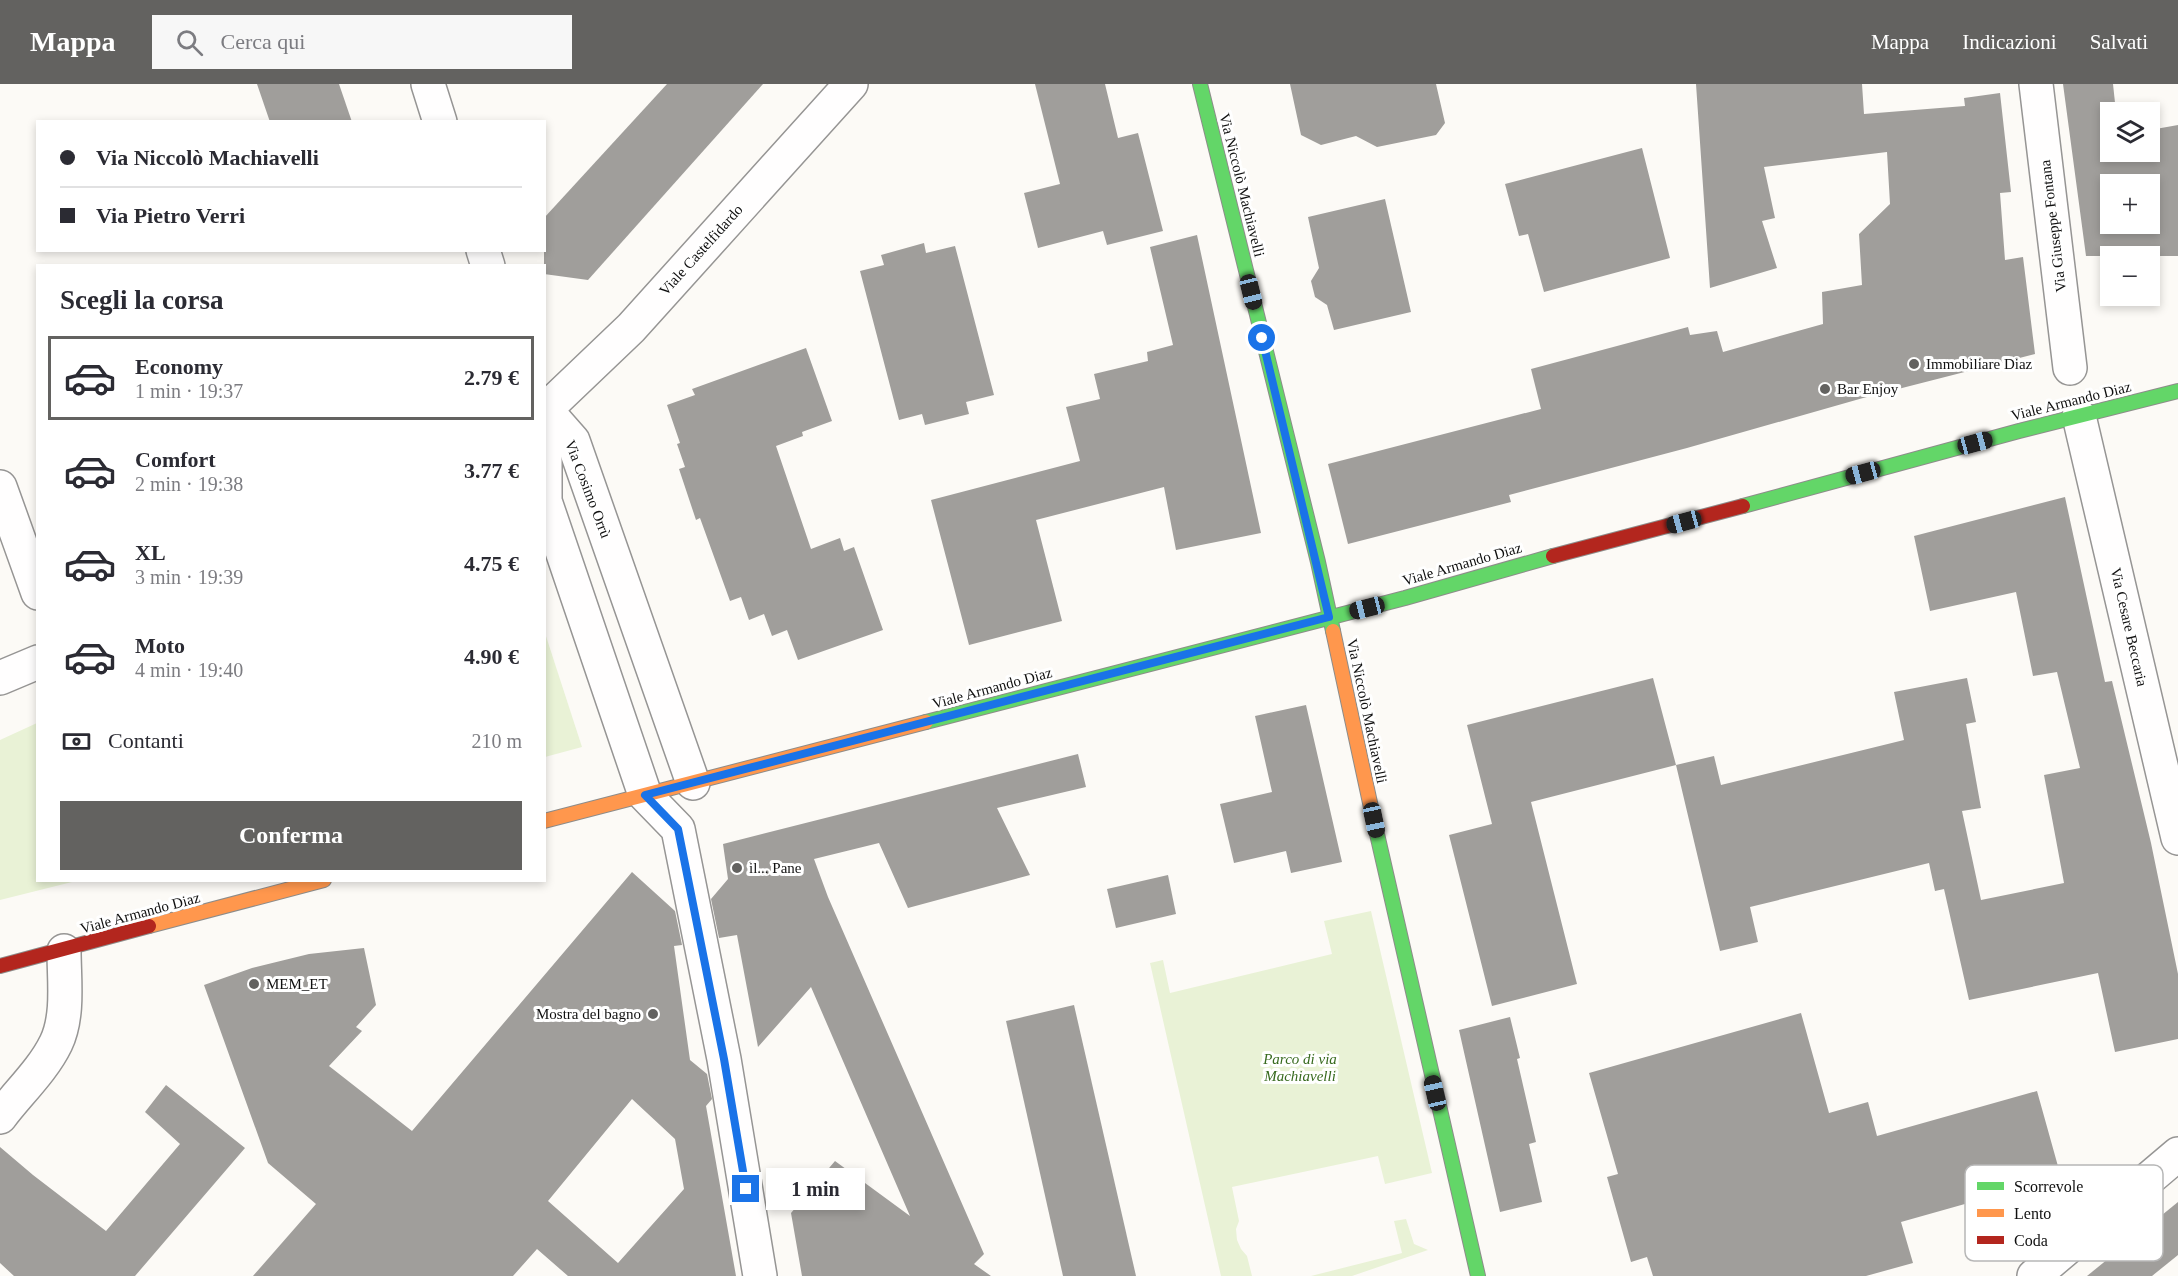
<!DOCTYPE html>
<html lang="it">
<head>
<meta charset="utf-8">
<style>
  body { margin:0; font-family:"Times New Roman",serif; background:#f7f7f7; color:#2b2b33; height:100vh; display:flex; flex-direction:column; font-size:22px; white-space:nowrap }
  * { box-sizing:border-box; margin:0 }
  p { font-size:20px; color:#7c7c81 }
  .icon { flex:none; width:33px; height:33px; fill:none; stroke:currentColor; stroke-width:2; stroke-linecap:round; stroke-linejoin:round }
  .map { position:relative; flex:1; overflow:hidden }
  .details { position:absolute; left:36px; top:180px; width:510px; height:618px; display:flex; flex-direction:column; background:#fff; border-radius:0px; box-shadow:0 3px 9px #0003 }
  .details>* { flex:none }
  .banner { position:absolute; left:36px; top:36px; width:510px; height:132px; border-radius:0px; box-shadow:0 3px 9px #0003; display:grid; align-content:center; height:132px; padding:0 24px; background:#fff }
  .buttons { position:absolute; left:2100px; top:18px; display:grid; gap:12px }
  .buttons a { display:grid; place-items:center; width:60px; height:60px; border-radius:0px; background:#fff; box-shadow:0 3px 9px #0003; font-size:30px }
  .end { position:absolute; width:27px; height:27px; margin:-14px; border:8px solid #1a73e8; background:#fff; box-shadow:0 0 0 3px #fff }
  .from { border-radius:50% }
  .bubble { position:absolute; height:42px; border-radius:0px; background:#fff; box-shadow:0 3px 9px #0003; font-size:20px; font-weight:700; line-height:42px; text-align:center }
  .car { position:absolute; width:18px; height:36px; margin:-18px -9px; border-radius:8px; box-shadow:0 0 4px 2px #0007; background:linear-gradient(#222 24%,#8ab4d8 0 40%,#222 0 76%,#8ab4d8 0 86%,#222 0) }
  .banner b { display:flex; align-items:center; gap:21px; height:57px; font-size:22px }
  .banner b+b { border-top:2px solid #e1e1e2 }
  .banner i { width:15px; height:15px; background:#2b2b33 }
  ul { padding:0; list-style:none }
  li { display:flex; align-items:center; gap:18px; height:84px; margin:0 12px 9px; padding:0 12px; border:3px solid transparent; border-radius:0px }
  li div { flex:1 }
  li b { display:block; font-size:22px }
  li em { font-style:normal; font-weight:700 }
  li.current { border-color:#636260 }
  li>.icon { width:54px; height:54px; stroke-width:1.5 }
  h2 { padding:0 24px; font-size:27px; line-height:72px }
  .pay { display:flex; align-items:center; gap:15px; height:66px; padding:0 24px; font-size:22px }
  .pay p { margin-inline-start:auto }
  .cta { display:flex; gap:12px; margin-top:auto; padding:12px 24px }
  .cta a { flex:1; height:69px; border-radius:0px; background:#636260; color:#fff; font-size:24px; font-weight:700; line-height:69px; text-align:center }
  header { display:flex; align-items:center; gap:36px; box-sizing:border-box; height:84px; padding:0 30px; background:#636260; color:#fff }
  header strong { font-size:28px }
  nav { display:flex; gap:33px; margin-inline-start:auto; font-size:21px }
  .search { width:420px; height:54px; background:#f7f7f7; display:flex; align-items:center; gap:15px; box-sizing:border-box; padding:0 21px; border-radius:0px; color:#7c7c81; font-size:22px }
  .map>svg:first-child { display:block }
</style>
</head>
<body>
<header>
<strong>Mappa</strong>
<div class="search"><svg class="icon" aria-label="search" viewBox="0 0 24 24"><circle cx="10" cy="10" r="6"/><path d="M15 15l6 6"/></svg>Cerca qui</div>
<nav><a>Mappa</a><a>Indicazioni</a><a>Salvati</a></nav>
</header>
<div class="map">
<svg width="2178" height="1192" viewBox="0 0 2178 1192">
  <rect width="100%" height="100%" fill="#fcfaf6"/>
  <g fill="#e9f2d6">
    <polygon points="544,546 582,663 545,673 544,673"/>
    <polygon points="37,639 38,796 76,797 0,816 0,656"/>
    <polygon points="1371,827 1432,1089 1385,1100 1378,1072 1232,1103 1239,1137 1236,1145 1237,1156 1241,1165 1247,1172 1252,1192 1221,1192 1150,879 1163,876 1170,909 1332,870 1324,837"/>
    <polygon points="1406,1135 1414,1160 1428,1166 1352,1192 1311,1192 1402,1169 1394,1137"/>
  </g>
  <g fill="#a09e9b" fill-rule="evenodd">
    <polygon points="257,0 339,0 352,38 270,38"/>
    <polygon points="667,0 763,0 588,196 544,190 544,134"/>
    <polygon points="1035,0 1105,0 1118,54 1138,49 1163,147 1107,161 1103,147 1038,164 1024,109 1060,100"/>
    <polygon points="1290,0 1436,0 1445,39 1436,51 1377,63 1356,52 1321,61 1301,51"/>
    <polygon points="1696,0 1862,0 1864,30 1965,22 1964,14 2000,9 2011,108 2000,109 2005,176 2023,173 2035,270 1863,314 1687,364 1509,411 1511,418 1348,460 1328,380 1541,325 1531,285 1688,243 1690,251 1717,247 1723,268 1823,240 1822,208 1862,201 1859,150 1890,120 1887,68 1764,83 1775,134 1762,137 1777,184 1710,204"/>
    <path d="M 2063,0 L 2113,0 L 2116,28 L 2110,28 L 2110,68 L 2150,68 L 2150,46 L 2178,41 L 2178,172 L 2086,172 ZM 2110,100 L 2150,100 L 2150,140 L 2110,140 Z"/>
    <polygon points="1642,64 1670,174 1544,208 1528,150 1519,152 1505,100"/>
    <polygon points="1385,115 1411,228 1334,246 1327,221 1315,213 1311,197 1319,184 1308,133"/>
    <polygon points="1197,151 1261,449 1176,466 1164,403 1036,436 1062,537 969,561 931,416 1080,377 1066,323 1100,315 1094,290 1148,277 1147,268 1173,261 1150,163"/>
    <polygon points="924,159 926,169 955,162 994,311 966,318 969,330 925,341 922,330 899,336 860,187 884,181 881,171"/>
    <polygon points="806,264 832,337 802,348 803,352 776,362 811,465 840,454 844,467 854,463 883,546 798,576 787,546 772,552 764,530 749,536 741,513 730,517 700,434 696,436 679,385 685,383 677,360 680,359 667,321 695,311 692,305"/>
    <polygon points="2065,413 2105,598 2112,597 2151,759 2178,890 2178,955 2115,968 2098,889 1969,916 1944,805 1935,807 1929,779 1750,823 1758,858 1720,867 1676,681 1714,672 1721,701 1904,656 1894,608 1967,594 1976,638 1966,640 1981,724 1962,727 1981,816 2064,799 2044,691 2080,684 2057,588 2033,592 2016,508 1930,527 1914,452"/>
    <polygon points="1653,594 1676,681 1531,718 1577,900 1492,922 1449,751 1492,740 1467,641"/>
    <polygon points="1306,621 1342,778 1291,789 1286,767 1234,779 1220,720 1272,708 1255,632"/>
    <polygon points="1078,670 1086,703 997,724 1030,791 908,824 879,759 814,775 828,813 984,1170 974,1180 991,1192 802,1192 791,1129 835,1077 910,1132 811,903 758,963 737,851 719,854 711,815 728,795 723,760"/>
    <path d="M 632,788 L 675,827 L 682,861 L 674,862 L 690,976 L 707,990 L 712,1015 L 706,1022 L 736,1192 L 568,1192 L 537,1165 L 513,1192 L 253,1192 L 316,1120 L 268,1079 L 204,901 L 252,884 L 309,870 L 364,864 L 376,921 L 356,943 L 362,947 L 329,982 L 412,1047 ZM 632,1015 L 675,1055 L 684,1105 L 618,1179 L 548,1117 Z"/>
    <polygon points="1168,791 1176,830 1116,844 1107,805"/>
    <polygon points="1074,921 1136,1192 1063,1192 1006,937"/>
    <polygon points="1801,929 1829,1029 1868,1018 1877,1052 2037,1007 2061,1093 1901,1138 1913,1179 1866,1192 1653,1192 1647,1173 1631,1178 1607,1093 1618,1090 1589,989"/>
    <polygon points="1510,933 1520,974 1517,975 1536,1058 1529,1060 1542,1118 1500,1128 1459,946"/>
    <polygon points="166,1001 245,1064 135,1192 14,1192 0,1179 0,1063 33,1091 106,1147 180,1060 145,1028"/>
    <polygon points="2178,1118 2178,1171 2152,1192 2087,1192"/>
  </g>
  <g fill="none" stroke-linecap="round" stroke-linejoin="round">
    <defs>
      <g id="street">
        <polyline points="428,0 440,38"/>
        <polyline points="2036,0 2070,284"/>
        <polyline points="483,166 488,182"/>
        <polyline points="544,324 573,357 693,699"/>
        <polyline points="545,326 545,417 645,711 678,745 724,975 760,1192"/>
        <polyline points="544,327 631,244 851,0"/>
        <polyline points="2079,332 2178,754"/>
        <polyline points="0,403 38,509"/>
        <polyline points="0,594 38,578"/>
        <path d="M 0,1033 C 18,1009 43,986 56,959 C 69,932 64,895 64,867"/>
        <polyline points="2034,1192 2178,1070"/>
      </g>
      <g id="fast">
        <polyline points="1200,0 1318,478 1333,547"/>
        <polyline points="1743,422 2019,347 2178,307"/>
        <polyline points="926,638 1405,514 1553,472"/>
        <polyline points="1372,728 1478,1192"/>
      </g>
      <g id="slow">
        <polyline points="1333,547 1372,728"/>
        <polyline points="544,737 926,638"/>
        <polyline points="149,842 324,796"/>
      </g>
      <g id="jam">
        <polyline points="1553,472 1743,422"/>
        <polyline points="0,882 149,842"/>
      </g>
    </defs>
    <use href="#street" stroke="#969594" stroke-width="36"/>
    <use href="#fast" stroke="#8d8c8a" stroke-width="16"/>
    <use href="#slow" stroke="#8d8c8a" stroke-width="16"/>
    <use href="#jam" stroke="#8d8c8a" stroke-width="16"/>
    <use href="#street" stroke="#fffefe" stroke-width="33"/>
    <use href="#fast" stroke="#63d668" stroke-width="14"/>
    <use href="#slow" stroke="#ff974d" stroke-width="14"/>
    <use href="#jam" stroke="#b3261e" stroke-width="14"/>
  </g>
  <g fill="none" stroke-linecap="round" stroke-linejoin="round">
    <polyline stroke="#1a73e8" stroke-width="8" points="746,1105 724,975 678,745 645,711 1329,533 1262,254"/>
  </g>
  <g fill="#636260" stroke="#fff" stroke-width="2">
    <circle cx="1914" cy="280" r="6"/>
    <circle cx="1825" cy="305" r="6"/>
    <circle cx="737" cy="784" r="6"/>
    <circle cx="254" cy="900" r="6"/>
    <circle cx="653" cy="930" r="6"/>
  </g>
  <g text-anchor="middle" stroke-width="6" stroke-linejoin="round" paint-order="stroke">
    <g font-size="15" fill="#101010" stroke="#fff">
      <text transform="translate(1242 101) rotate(76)" y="5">Via Niccolò Machiavelli</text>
      <text transform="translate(2053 142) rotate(-97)" y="5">Via Giuseppe Fontana</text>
      <text transform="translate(701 166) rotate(-48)" y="5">Viale Castelfidardo</text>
      <text transform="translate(2071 317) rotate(-14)" y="5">Viale Armando Diaz</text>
      <text transform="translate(588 405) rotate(69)" y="5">Via Cosimo Orrù</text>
      <text transform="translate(1462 480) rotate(-16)" y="5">Viale Armando Diaz</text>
      <text transform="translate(2129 543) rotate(77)" y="5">Via Cesare Beccaria</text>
      <text transform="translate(992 604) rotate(-15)" y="5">Viale Armando Diaz</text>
      <text transform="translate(1367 627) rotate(78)" y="5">Via Niccolò Machiavelli</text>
      <text transform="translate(140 829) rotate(-15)" y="5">Viale Armando Diaz</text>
    </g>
    <g font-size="15" fill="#101010" stroke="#fff" text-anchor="start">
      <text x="1926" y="285">Immobiliare Diaz</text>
      <text x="1837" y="310">Bar Enjoy</text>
      <text x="749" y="789">il... Pane</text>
      <text x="266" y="905">MEM_ET</text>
      <text x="641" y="935" text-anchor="end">Mostra del bagno</text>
    </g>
    <g font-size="15" font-style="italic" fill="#376a1e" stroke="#fff">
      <text x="1300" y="980">Parco di via<tspan x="1300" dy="17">Machiavelli</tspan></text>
    </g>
  </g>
  <rect x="1965" y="1081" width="198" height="96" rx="9" fill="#fff" stroke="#b7b7b7" stroke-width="1.5"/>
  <rect x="1977" y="1098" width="27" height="8" fill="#63d668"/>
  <rect x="1977" y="1125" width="27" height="8" fill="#ff974d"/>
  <rect x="1977" y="1152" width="27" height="8" fill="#b3261e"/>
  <g font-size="16" fill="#101010">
    <text x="2014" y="1108">Scorrevole</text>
    <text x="2014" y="1135">Lento</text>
    <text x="2014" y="1162">Coda</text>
  </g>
</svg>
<div class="buttons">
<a><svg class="icon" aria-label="layers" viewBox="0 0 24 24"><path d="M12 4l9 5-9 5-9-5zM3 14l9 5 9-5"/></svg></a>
<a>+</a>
<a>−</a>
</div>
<i class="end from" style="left:1262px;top:254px"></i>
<i class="end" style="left:746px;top:1105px"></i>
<div class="bubble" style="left:766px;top:1084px;width:99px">1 min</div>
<i class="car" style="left:1251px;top:208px;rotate:166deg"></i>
<i class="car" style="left:1975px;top:359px;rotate:75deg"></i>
<i class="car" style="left:1863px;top:389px;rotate:255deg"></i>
<i class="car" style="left:1684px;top:438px;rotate:255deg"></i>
<i class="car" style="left:1367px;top:524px;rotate:256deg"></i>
<i class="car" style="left:1374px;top:736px;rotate:168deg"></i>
<i class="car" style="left:1435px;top:1009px;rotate:347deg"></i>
<div class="banner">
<b><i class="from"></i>Via Niccolò Machiavelli</b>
<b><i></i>Via Pietro Verri</b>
</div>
<section class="details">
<h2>Scegli la corsa</h2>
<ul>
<li class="current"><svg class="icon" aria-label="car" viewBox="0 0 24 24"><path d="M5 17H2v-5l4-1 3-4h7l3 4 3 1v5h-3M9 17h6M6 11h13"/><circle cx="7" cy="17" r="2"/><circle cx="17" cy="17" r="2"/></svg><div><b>Economy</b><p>1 min · 19:37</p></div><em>2.79 €</em></li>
<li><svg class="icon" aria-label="car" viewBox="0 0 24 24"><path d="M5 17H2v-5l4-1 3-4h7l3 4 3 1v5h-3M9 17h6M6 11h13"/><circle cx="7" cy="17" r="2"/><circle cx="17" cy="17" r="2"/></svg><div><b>Comfort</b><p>2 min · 19:38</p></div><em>3.77 €</em></li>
<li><svg class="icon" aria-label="car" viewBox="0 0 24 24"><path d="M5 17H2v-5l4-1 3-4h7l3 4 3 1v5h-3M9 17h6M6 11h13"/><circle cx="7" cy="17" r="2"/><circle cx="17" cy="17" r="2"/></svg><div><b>XL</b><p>3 min · 19:39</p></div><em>4.75 €</em></li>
<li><svg class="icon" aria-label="car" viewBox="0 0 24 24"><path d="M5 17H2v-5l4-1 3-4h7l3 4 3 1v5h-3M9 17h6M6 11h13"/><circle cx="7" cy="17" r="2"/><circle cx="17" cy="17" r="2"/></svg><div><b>Moto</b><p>4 min · 19:40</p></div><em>4.90 €</em></li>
</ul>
<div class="pay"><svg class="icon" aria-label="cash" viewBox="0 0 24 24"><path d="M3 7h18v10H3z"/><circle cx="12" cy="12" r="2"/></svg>Contanti<p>210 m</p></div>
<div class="cta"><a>Conferma</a></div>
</section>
</div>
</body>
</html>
